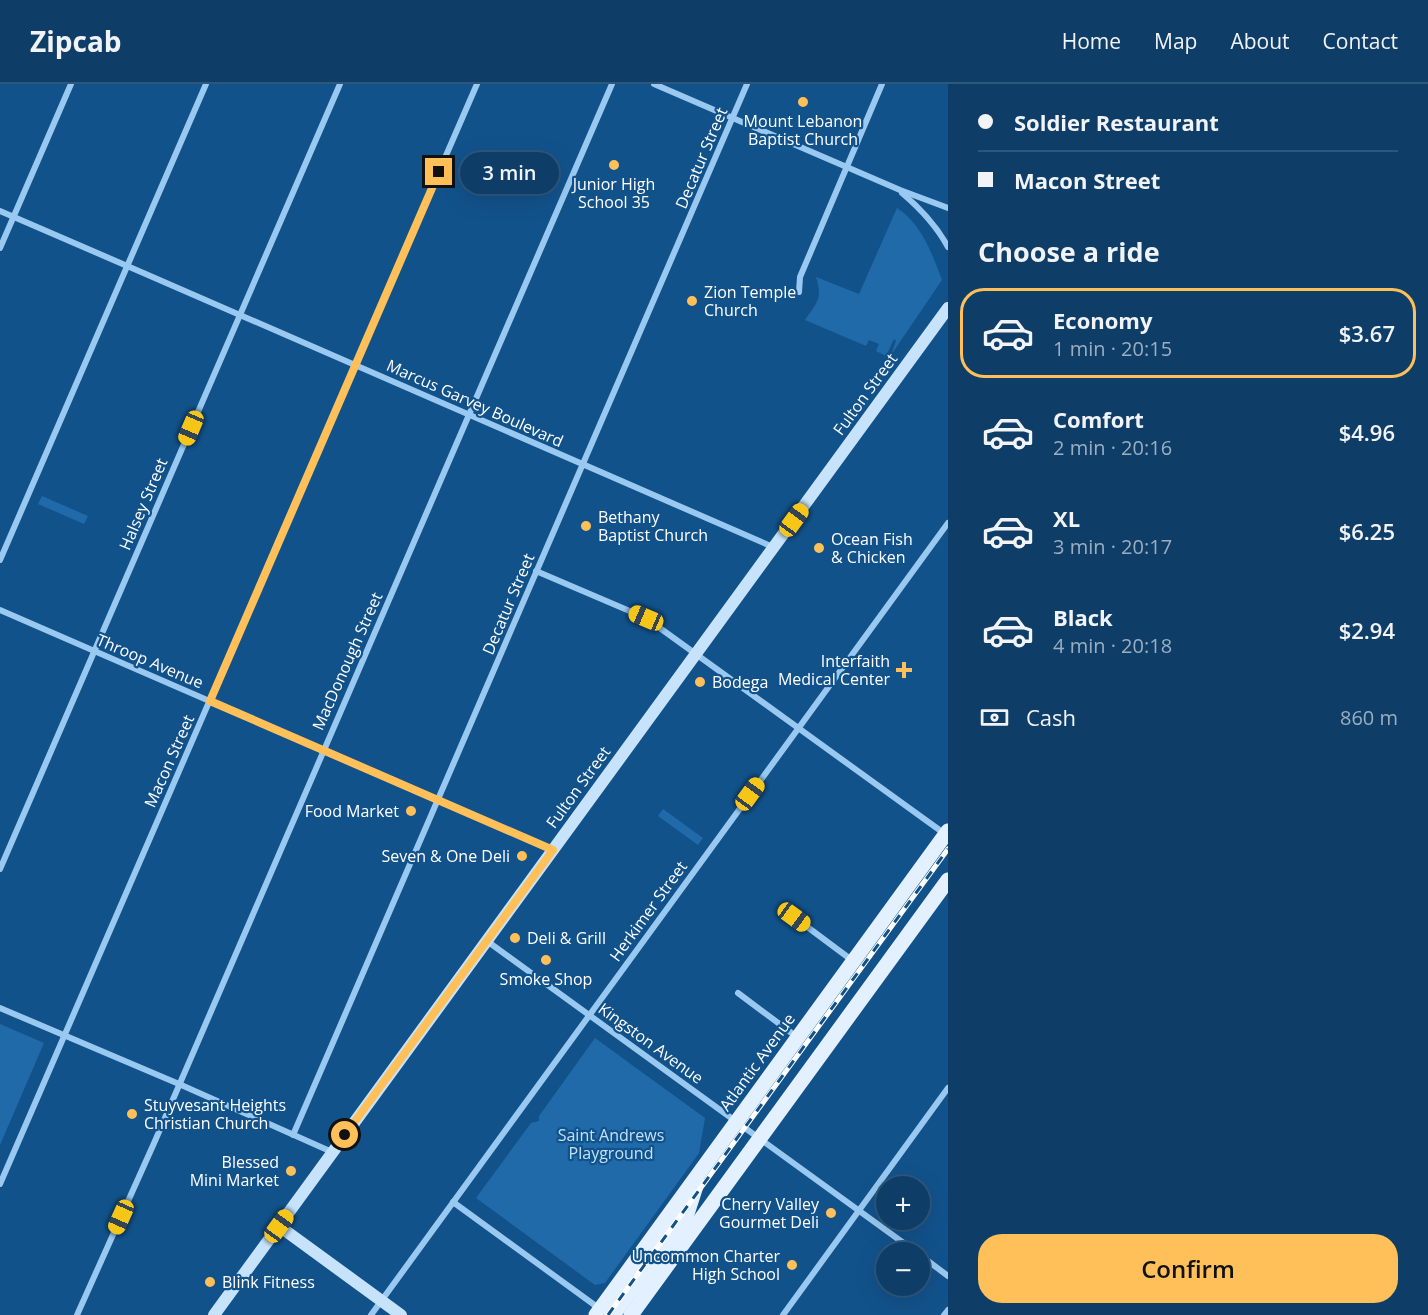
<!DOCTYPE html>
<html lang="en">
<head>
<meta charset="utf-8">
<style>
  body { margin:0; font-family:"Open Sans",sans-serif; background:#17456e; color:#f1f3f6; height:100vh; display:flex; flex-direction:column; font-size:22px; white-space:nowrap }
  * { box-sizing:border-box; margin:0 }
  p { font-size:20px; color:#9baec0 }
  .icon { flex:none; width:33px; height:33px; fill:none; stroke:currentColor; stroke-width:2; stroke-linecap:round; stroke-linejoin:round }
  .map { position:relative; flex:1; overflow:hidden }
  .panel { display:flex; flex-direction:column; background:#0e3e68; width:480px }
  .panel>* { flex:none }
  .top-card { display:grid; align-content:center; height:132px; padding:0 30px; background:#0e3e68 }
  .controls { position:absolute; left:876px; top:1092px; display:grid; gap:12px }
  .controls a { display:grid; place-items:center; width:54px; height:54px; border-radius:50%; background:#0e3e68; box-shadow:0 6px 24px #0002,0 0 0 2px #2e577c; font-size:30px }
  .end { position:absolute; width:27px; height:27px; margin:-14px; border:8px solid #ffc059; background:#111; box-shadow:0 0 0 3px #111 }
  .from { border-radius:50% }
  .bubble { position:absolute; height:42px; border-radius:21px; background:#0e3e68; box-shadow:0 6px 24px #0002,0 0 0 2px #2e577c; font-size:20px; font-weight:600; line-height:42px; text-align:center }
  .car { position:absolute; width:18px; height:36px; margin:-18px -9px; border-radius:8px; box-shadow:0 0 4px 2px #0007; background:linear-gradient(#f5c518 24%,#345 0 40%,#f5c518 0 76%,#345 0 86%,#f5c518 0) }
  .top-card b { display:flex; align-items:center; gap:21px; height:57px; font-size:22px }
  .top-card b+b { border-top:2px solid #2e577c }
  .top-card i { width:15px; height:15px; background:#f1f3f6 }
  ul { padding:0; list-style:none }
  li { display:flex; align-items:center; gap:18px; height:90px; margin:0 12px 9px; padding:0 18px; border:3px solid transparent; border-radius:24px }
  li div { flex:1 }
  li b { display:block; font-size:22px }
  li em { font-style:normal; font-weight:600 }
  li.selected { border-color:#ffc059 }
  li>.icon { width:54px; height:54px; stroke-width:1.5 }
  h2 { padding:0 30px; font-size:27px; line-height:72px }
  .pay { display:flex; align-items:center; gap:15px; height:66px; padding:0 30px; font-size:22px }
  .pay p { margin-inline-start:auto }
  .button { display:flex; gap:12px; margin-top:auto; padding:12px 30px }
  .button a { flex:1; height:69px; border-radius:24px; background:#ffc059; color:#111; font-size:24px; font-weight:600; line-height:69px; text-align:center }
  header { display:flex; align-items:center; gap:36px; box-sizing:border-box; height:84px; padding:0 30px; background:#0e3e68; border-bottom:2px solid #2e577c }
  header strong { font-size:28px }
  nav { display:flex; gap:33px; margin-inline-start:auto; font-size:21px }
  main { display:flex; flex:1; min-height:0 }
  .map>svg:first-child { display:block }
</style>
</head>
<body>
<header>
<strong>Zipcab</strong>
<nav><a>Home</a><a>Map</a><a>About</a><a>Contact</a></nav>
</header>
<main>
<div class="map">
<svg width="948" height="1231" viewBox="0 0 948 1231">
  <rect width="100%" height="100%" fill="#12528b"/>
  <g fill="#206aa9">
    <path d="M 897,124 C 922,140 932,170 942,196 L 891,271 L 896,257 L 894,255 L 886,272 L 876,267 L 879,260 L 869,256 L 866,262 L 805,236 C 817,218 823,215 816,193 L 859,210 Z"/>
    <polygon points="42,412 88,432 84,440 38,420"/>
    <polygon points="663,725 703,754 698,761 658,732"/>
    <polygon points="0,940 44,959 0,1061"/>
    <polygon points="595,954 705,1034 699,1069 605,1199 595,1201 476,1114 531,1039 539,1037 539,1032"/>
  </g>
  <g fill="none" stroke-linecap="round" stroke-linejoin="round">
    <g stroke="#99c9f1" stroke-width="6">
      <polyline points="654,0 900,106 948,124"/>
      <path d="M 902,109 C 921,125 936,141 948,163"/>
      <path d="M 0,127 C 258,238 515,351 773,463"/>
      <polyline points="0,164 71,0"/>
      <polyline points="799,208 800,193 882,0"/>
      <polyline points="0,476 206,0"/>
      <polyline points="536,487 646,534 945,750"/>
      <polyline points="0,526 552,766"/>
      <polyline points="0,785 340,0"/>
      <polyline points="794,833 853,877"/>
      <polyline points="487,857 916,1168"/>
      <polyline points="738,909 797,953"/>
      <polyline points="0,924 179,1000 332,1068"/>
      <polyline points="293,1051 747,0"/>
      <polyline points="0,1100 477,0"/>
      <polyline points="453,1118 600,1225"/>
      <polyline points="920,1171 948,1192"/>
      <polyline points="77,1231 155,1057 612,0"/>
      <polyline points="371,1231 948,439"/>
      <polyline points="783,1231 948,1004"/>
      <polyline points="944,1231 948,1226"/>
    </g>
    <g stroke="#c7e3fc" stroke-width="12">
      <polyline points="279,1142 401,1231"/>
      <polyline points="214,1231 948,224"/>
    </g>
    <g stroke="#e3f0ff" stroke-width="15">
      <polyline points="596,1231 948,747"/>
      <polyline points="613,1231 687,1130 697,1099"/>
      <polyline points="631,1231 948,796"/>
    </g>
    <defs>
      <polyline id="rail" points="608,1231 948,765"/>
    </defs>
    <use href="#rail" stroke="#fff" stroke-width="5"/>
    <use href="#rail" stroke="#12528b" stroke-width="3" stroke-dasharray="9" stroke-linecap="butt"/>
  </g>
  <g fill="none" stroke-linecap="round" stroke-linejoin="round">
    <polyline stroke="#ffc059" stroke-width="8" points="345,1051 553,766 210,617 439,88"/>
  </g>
  <g fill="#ffc059" stroke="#12528b" stroke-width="2">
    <circle cx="803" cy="18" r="6"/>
    <circle cx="614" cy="81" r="6"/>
    <circle cx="692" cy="217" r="6"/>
    <circle cx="586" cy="442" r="6"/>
    <circle cx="819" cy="464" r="6"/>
    <path d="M901 577h6v6h6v6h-6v6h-6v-6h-6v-6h6z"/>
    <circle cx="700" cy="598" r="6"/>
    <circle cx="411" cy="727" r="6"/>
    <circle cx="522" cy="772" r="6"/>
    <circle cx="515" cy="854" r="6"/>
    <circle cx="546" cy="876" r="6"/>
    <circle cx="132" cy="1030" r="6"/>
    <circle cx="291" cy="1087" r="6"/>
    <circle cx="831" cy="1129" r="6"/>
    <circle cx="792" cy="1181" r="6"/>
    <circle cx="210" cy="1198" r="6"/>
  </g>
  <g text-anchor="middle" stroke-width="4.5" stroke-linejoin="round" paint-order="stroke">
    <g font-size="16" fill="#fff" stroke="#12528b" text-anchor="start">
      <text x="803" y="43" text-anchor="middle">Mount Lebanon<tspan x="803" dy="18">Baptist Church</tspan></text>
      <text x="614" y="106" text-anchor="middle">Junior High<tspan x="614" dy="18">School 35</tspan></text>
      <text x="704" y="214">Zion Temple<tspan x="704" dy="18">Church</tspan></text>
      <text x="598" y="439">Bethany<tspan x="598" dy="18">Baptist Church</tspan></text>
      <text x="831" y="461">Ocean Fish<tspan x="831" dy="18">&amp; Chicken</tspan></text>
      <text x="890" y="583" text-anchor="end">Interfaith<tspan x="890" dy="18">Medical Center</tspan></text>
      <text x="712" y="604">Bodega</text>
      <text x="399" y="733" text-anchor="end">Food Market</text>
      <text x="510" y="778" text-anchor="end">Seven &amp; One Deli</text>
      <text x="527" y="860">Deli &amp; Grill</text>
      <text x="546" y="901" text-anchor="middle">Smoke Shop</text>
      <text x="144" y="1027">Stuyvesant Heights<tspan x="144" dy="18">Christian Church</tspan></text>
      <text x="279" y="1084" text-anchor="end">Blessed<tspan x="279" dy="18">Mini Market</tspan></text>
      <text x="819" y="1126" text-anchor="end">Cherry Valley<tspan x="819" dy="18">Gourmet Deli</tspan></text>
      <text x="780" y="1178" text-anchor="end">Uncommon Charter<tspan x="780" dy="18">High School</tspan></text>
      <text x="222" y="1204">Blink Fitness</text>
    </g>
    <g font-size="16" fill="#fff" stroke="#12528b">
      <text transform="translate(701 74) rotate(-67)" y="6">Decatur Street</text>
      <text transform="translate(865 310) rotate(-54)" y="6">Fulton Street</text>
      <text transform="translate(475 319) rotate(24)" y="6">Marcus Garvey Boulevard</text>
      <text transform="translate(143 420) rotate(-67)" y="6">Halsey Street</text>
      <text transform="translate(508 520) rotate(-67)" y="6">Decatur Street</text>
      <text transform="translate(150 577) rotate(23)" y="6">Throop Avenue</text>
      <text transform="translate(347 577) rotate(-66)" y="6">MacDonough Street</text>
      <text transform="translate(169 677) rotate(-66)" y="6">Macon Street</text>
      <text transform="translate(578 703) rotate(-54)" y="6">Fulton Street</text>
      <text transform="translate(648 827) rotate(-54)" y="6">Herkimer Street</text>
      <text transform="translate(651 959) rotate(36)" y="6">Kingston Avenue</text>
      <text transform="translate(757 978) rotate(-54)" y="6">Atlantic Avenue</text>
    </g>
    <g font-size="16" fill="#c0e1fc" stroke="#12528b">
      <text x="611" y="1057">Saint Andrews<tspan x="611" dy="18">Playground</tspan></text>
    </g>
  </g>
</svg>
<div class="controls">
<a>+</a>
<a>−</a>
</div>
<i class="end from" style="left:345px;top:1051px"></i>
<i class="end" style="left:439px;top:88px"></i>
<div class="bubble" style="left:460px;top:68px;width:99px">3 min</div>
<i class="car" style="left:191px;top:344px;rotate:203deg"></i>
<i class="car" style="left:794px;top:436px;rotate:36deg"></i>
<i class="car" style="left:646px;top:534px;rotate:293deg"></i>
<i class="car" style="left:750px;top:710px;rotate:36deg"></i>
<i class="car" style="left:794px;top:833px;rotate:126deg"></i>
<i class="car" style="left:121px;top:1133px;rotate:204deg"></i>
<i class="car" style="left:279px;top:1142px;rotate:36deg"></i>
</div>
<section class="panel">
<div class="top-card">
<b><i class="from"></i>Soldier Restaurant</b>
<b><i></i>Macon Street</b>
</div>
<h2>Choose a ride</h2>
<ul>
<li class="selected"><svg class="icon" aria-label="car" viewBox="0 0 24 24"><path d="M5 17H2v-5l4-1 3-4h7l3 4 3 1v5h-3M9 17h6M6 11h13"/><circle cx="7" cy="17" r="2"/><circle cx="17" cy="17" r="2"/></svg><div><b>Economy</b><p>1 min · 20:15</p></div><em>$3.67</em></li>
<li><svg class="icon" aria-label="car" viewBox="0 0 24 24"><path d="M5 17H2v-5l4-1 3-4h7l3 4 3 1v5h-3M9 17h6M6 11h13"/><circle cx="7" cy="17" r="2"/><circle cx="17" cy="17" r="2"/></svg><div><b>Comfort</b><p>2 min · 20:16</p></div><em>$4.96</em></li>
<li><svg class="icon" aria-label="car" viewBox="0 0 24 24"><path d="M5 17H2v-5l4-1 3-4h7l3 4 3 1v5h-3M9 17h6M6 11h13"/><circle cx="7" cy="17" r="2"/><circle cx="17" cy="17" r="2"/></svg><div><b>XL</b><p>3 min · 20:17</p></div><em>$6.25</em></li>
<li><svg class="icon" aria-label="car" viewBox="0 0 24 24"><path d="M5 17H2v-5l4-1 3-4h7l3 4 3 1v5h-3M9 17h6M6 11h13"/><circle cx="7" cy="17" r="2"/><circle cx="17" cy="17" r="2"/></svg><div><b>Black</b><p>4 min · 20:18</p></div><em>$2.94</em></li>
</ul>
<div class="pay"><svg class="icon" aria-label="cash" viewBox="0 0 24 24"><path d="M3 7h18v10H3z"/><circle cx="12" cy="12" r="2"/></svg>Cash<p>860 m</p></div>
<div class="button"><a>Confirm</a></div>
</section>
</main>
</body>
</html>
